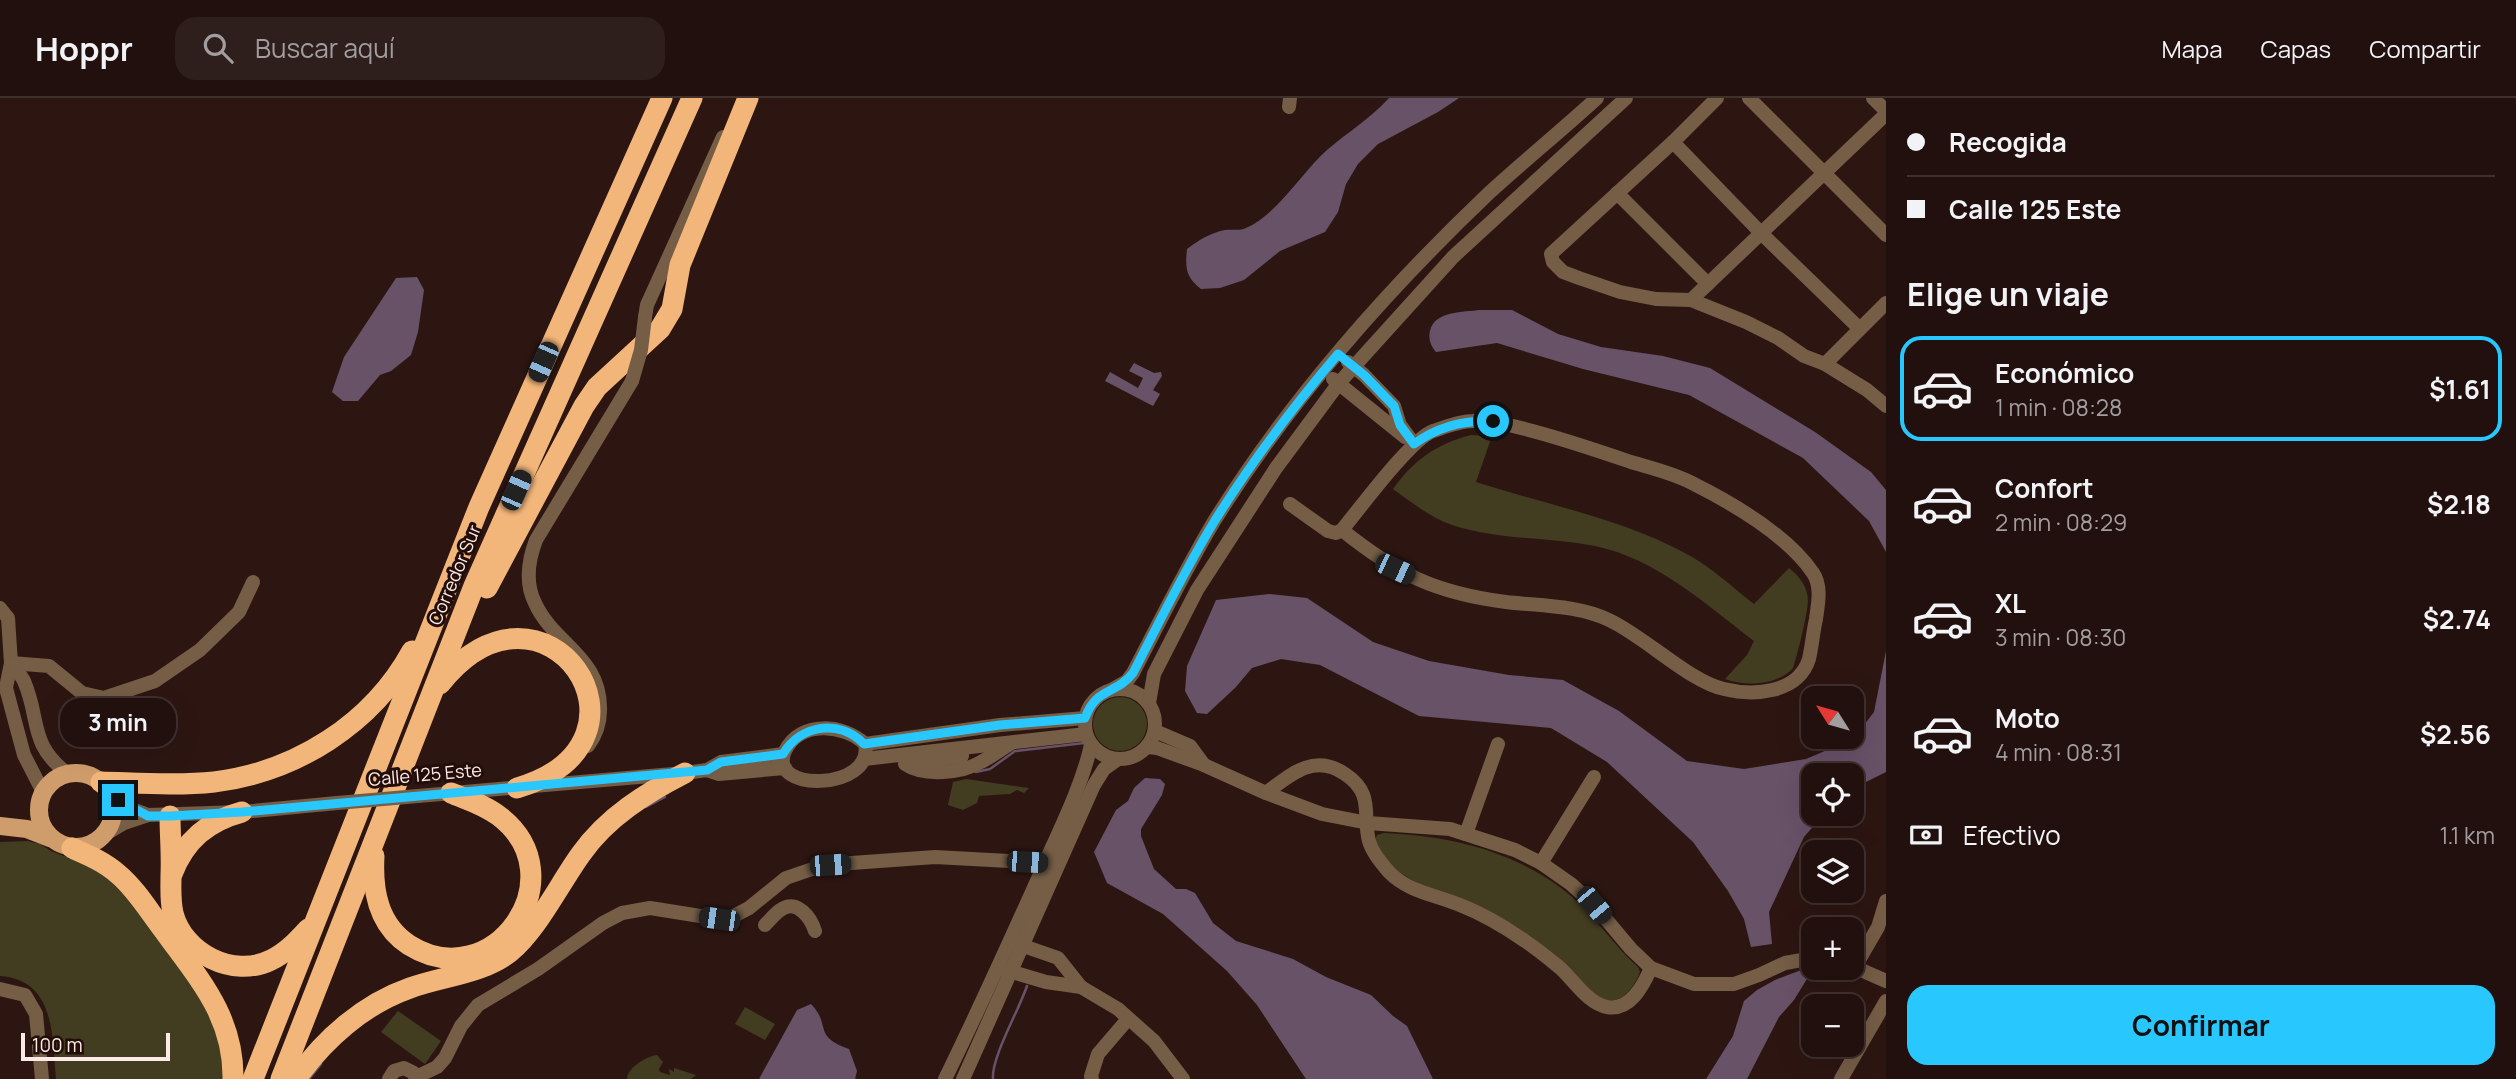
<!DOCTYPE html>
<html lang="es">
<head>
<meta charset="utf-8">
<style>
  body { margin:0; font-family:Manrope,sans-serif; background:#2e1e1c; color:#f1f3f6; height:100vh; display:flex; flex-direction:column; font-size:26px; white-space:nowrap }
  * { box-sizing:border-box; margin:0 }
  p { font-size:23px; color:#a29d9e }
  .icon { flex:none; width:38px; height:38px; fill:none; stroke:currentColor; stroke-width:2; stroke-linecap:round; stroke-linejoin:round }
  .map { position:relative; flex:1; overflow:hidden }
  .details { display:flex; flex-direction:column; background:#22100e; width:630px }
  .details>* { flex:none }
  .top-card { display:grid; align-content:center; height:154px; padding:0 21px; background:#22100e }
  .needle { width:46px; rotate:307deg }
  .controls { position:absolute; left:1801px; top:588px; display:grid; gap:14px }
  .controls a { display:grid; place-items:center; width:63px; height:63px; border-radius:14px; background:#22100e; box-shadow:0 7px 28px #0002,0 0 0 2px #3f302e; font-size:35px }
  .scale { position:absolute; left:21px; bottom:18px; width:149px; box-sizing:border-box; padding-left:7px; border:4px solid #fbeae6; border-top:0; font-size:19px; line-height:24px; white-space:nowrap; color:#fbeae6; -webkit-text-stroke:5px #230d09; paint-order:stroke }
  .end { position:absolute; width:32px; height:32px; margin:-16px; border:9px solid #28c8ff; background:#111; box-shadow:0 0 0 4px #111 }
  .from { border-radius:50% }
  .bubble { position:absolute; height:49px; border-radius:21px; background:#22100e; box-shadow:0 7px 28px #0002,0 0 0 2px #3f302e; font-size:23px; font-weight:700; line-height:49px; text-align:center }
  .car { position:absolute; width:21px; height:42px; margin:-21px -10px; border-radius:9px; box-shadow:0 0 5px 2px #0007; background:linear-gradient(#222 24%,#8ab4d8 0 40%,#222 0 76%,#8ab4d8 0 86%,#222 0) }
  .top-card b { display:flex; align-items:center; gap:24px; height:66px; font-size:26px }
  .top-card b+b { border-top:2px solid #3f302e }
  .top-card i { width:18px; height:18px; background:#f1f3f6 }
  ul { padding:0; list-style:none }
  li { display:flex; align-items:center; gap:21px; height:105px; margin:0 14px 10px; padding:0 7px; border:4px solid transparent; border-radius:21px }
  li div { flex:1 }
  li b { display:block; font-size:26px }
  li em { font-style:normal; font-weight:700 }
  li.current { border-color:#28c8ff }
  li>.icon { width:63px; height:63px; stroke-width:1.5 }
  h2 { padding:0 21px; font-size:32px; line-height:84px }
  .pay { display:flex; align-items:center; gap:18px; height:77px; padding:0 21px; font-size:26px }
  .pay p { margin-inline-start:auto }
  .action { display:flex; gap:14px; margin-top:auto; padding:14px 21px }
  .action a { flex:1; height:80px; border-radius:21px; background:#28c8ff; color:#111; font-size:28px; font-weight:700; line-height:80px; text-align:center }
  header { display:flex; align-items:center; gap:42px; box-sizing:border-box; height:98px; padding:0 35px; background:#22100e; border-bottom:2px solid #3f302e }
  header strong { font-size:33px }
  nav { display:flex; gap:38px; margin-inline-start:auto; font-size:24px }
  .search { width:490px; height:63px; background:#2e1e1c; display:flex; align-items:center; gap:18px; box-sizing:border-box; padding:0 24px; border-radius:21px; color:#a29d9e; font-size:26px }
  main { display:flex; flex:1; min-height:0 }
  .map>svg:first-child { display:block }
</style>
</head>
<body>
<header>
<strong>Hoppr</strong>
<div class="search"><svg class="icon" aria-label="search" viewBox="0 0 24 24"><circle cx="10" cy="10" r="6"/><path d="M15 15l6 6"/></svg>Buscar aquí</div>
<nav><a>Mapa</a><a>Capas</a><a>Compartir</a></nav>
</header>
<main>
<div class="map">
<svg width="1886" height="981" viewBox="0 0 1886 981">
  <rect width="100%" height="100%" fill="#2d1612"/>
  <g fill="#423c21">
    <path d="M 1471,337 L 1492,338 L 1476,384 C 1544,406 1622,421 1685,455 C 1710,468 1732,489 1754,506 L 1789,470 C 1799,478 1808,489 1808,503 C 1807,518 1798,555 1793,570 C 1778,587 1746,589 1725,581 L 1747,557 L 1754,543 C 1707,507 1655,460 1595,448 C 1547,439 1498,442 1452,427 C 1431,420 1411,404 1393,391 C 1414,362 1436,346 1471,337 Z"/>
    <circle cx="1120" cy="626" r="27"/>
    <polygon points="966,681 1029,690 1024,695 1017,692 1010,696 979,698 977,705 963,712 948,707 953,684"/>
    <path d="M 1384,735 C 1451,738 1517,753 1571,798 C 1596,819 1614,848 1638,869 L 1640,874 C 1635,888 1622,906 1606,902 C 1587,898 1577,874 1561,865 C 1506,829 1445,803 1389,768 L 1375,742 L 1377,737 Z"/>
    <path d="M 28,743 L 40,746 L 51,753 L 64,758 L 79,761 L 115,783 L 191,885 L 216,931 L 224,971 L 224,981 L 56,981 C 52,939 56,882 0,878 L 0,744 Z"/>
    <polygon points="745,909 775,926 765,942 735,926"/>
    <polygon points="398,913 441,943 425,966 381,934"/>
    <path d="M 657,957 L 663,964 L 659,971 L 660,974 L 670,977 L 669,971 L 674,974 L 674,970 L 696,977 L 691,981 L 627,981 C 627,970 647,958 657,957 Z"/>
  </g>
  <g fill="#685268">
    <path d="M 1389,0 L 1459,0 L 1438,14 L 1378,46 L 1358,66 L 1346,86 L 1338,114 L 1325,134 L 1280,153 L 1244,182 L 1220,190 L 1201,191 C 1186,179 1185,171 1187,151 C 1199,142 1210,135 1225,132 C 1232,131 1240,133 1246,130 C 1277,117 1302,74 1327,52 C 1348,34 1371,20 1389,0 Z"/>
    <polygon points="417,179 424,192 418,234 411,257 391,273 380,277 358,303 343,303 332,294 344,259 396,180"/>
    <path d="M 1480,212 L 1512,212 L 1558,236 L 1601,249 L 1663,258 L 1710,270 L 1815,334 L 1871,374 L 1886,392 L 1886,454 L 1869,423 L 1803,360 L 1689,297 L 1583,271 L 1497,245 L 1436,254 C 1431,248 1428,241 1430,233 C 1434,213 1464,214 1480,212 Z"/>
    <polygon points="1134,265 1154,275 1161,274 1162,278 1153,292 1160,296 1153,308 1105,283 1110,274 1138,290 1143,280 1129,273"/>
    <polygon points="1269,496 1307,500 1373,544 1429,563 1509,577 1563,582 1619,613 1687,663 1744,671 1806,661 1853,641 1874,614 1886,553 1886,674 1852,691 1852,677 1813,677 1813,716 1824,716 1804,739 1769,814 1772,846 1751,849 1744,821 1728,793 1693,744 1607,664 1551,630 1419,618 1320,567 1281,561 1252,570 1235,590 1207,616 1197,615 1185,593 1187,568 1216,502"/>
    <polygon points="1145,680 1160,681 1165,686 1162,697 1141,731 1141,738 1154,771 1176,791 1186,791 1195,795 1213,825 1236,843 1293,861 1326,879 1371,897 1393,918 1407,928 1433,981 1306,981 1257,907 1227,873 1163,816 1107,785 1094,754 1116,712 1128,703 1134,690"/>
    <polygon points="1804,871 1810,876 1794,902 1779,919 1747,981 1706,981 1733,938 1744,903 1757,892 1775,882"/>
    <path d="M 811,906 C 832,928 812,938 849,951 L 857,973 L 855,981 L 759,981 L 797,912 Z"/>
  </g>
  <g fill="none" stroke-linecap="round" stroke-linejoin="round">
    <g stroke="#685268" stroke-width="2.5">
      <polyline points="976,674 990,671 1015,653 1084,645"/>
      <polyline points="646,709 665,699"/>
      <polyline points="309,981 321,966"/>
      <path d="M 993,981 C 991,960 1019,912 1027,888"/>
    </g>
    <g stroke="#755d46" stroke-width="14">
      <polyline points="1717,0 1673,44 1551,156 1553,164 1563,174 1579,180 1620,194 1656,201 1691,202 1746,224 1778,240 1804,258 1825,266 1867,292 1886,308"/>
      <polyline points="1749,0 1886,137"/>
      <polyline points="1873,0 1886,13"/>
      <polyline points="1289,9 1290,0"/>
      <polyline points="1673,44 1761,135 1859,230"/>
      <polyline points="1617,95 1708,186"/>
      <polyline points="1691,202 1886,16"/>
      <polyline points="645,219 647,207 723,39"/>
      <polyline points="1348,264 1364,277 1394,308 1400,327 1414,346"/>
      <polyline points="1825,266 1886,205"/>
      <polyline points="1333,281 1405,339"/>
      <path d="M 1290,406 L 1328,433 L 1336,435 L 1342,432 C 1361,409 1410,342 1433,333 C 1445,329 1460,323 1473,323 C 1491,321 1508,327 1525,331 C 1561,340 1596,352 1631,364 C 1651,370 1673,375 1692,385 C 1732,405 1788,438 1813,475 C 1822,488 1818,506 1816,521 C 1813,534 1812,548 1809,561 C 1798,596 1753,598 1724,591 C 1690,584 1644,538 1609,522 C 1577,507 1540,508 1506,504 C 1435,495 1397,476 1342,432"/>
      <polyline points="0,510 8,520 11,565 6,590 24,657 43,694"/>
      <polyline points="11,565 49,568 82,595 104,600 155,583 200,552 239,514 253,484"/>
      <path d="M 11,565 C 15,570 21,577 24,583 C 41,623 28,645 68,676"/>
      <circle cx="1120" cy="626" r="35"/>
      <path d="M 1111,592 L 1127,583 L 1133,575 C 1159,525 1184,474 1213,425 C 1288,304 1386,193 1489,95 C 1524,63 1562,32 1597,0"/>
      <polyline points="1149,605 1154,576 1197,492 1276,370 1339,285 1453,159 1626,0"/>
      <polyline points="1155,633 1190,648 1204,667"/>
      <path d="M 865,646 C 875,693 765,695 785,653 C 800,622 844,626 865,646 L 1000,627 L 1085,620"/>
      <path d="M 588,648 C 596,637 600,626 600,613 C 602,559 554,547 535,505 C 525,485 528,463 536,442 L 632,283"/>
      <polyline points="1147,649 1157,650 1204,667 1266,695 1322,716 1368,725 1450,731 1515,752 1541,765 1571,786 1594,807 1631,851 1651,870 1694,886 1734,886 1759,877 1785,865 1813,860"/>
      <polyline points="864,661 1086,636"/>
      <path d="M 905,666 C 924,679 962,675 981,664 C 991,659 1000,652 1010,646"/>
      <polyline points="906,666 962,658"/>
      <polyline points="707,672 719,676 785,670"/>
      <polyline points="109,694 127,709 148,717"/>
      <path d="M 1266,695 C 1291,676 1314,655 1345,676 C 1375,696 1362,717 1369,743 C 1372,754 1381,765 1389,774 C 1408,794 1436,797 1460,807 C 1483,816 1505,829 1525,843 C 1537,851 1548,860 1559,869 C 1573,881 1588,906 1607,909 C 1630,913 1643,888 1651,870"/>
      <polyline points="418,698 685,675 707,672 721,664 783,656"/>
      <polyline points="1466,736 1498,646"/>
      <polyline points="104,737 124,725 148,717 242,714 337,705"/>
      <polyline points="1541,765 1594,679"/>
      <path d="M 765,827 C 770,822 776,814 782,811 C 797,801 811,820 815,833"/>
      <polyline points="1015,845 1058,860 1081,889"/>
      <polyline points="1852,868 1886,883"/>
      <polyline points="1855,869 1878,829 1886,803"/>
      <polyline points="1002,871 1046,884 1081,889 1118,911 1154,943 1183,981"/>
      <polyline points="0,891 25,897 36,916 42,981"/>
      <polyline points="416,979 437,969 445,960 461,928 478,907 538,871 603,825 622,815 650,810 719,821 732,819 749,810 786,780 824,767 935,759 1045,765"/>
      <polyline points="389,981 394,973 404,970 414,975 416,981"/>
      <path d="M 945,981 C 978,914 1009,845 1040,776 C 1058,735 1081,691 1091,647"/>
      <polyline points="963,981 1094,687 1104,671 1118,661"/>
      <polyline points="1092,981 1091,978 1098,956 1128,921"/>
      <polyline points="1841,981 1886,903"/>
    </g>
    <g stroke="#cf9d6b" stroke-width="18">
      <circle cx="76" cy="712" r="37"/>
      <polyline points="0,728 27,731 50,740"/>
    </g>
    <g stroke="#f3b67a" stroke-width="21">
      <polyline points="487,490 584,308 597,289 660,231 672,211 680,167 748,0"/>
      <path d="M 440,586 C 544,455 674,644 517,690"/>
      <path d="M 101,684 C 138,685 177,688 214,684 C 296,674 372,626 412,553"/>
      <path d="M 170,718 C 170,737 172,757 171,777 C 171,790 170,802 173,815 C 183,855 233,881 271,862 C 286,855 297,843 308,831"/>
      <path d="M 72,750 C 88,757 105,764 118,776 C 137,792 150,815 165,834 C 199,881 234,919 233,981"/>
      <path d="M 374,758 C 372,793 378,827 409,847 C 493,900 579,779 499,718 C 485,707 468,702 451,695"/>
      <path d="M 172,776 C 185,742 208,723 242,714"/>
      <polyline points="253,981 479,409 662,0"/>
      <polyline points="281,981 474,488 692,0"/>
      <path d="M 296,981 C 324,941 364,906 410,890 C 443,878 482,876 510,854 C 537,832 560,785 581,756 C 607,719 646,695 685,675"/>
    </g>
    <g stroke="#755d46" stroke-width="14">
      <polyline points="632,283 641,252 645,219"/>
      <polyline points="337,705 418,698"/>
    </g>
  </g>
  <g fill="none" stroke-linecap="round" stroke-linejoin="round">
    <path stroke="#28c8ff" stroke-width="9" d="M 118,702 L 148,718 L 170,718 L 242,714 L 707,672 L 721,664 L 783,656 C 801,626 840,621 864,646 L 1000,627 L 1085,620 C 1096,589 1116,597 1133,575 C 1159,525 1184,473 1214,424 C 1250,366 1293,309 1338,256 L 1364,277 L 1394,308 L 1400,327 L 1414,346 C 1438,328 1464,322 1493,323"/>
  </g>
  <g text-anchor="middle" stroke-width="6" stroke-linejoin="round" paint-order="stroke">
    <g font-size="18" fill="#fbeae6" stroke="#230d09">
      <text transform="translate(455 477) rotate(-67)" y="6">Corredor Sur</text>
      <text transform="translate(425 677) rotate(-5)" y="6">Calle 125 Este</text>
    </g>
  </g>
</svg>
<div class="controls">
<a><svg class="needle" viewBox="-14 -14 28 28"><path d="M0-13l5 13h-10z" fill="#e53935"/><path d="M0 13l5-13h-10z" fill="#a29d9e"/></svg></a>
<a><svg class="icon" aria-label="locate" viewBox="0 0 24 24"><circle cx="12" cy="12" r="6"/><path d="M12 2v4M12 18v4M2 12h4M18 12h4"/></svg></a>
<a><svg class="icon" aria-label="layers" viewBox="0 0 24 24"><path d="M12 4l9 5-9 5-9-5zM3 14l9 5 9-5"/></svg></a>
<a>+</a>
<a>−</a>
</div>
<div class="scale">100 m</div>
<i class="end from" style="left:1493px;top:323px"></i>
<i class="end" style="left:118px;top:702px"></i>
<div class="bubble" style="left:60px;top:600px;width:116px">3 min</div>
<i class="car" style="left:543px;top:264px;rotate:204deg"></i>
<i class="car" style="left:516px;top:392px;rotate:24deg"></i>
<i class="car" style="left:1395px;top:471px;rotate:115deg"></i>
<i class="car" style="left:1027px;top:764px;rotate:93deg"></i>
<i class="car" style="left:830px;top:767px;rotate:86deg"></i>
<i class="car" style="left:1594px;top:807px;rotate:140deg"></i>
<i class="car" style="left:719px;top:821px;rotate:278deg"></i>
</div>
<section class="details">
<div class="top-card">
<b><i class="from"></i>Recogida</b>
<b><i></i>Calle 125 Este</b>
</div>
<h2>Elige un viaje</h2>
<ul>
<li class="current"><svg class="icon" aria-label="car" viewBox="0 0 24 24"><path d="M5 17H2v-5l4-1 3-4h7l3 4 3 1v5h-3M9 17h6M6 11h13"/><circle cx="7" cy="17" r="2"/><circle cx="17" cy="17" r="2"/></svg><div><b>Económico</b><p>1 min · 08:28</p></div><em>$1.61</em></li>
<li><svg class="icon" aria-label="car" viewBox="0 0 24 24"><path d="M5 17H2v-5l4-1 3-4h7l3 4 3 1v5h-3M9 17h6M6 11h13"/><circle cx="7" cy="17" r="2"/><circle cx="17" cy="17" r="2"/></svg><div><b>Confort</b><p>2 min · 08:29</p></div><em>$2.18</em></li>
<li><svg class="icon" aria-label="car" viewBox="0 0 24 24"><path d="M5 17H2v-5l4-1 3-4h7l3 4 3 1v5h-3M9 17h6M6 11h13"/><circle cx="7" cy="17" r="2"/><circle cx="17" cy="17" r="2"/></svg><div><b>XL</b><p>3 min · 08:30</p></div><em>$2.74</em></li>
<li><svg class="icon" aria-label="car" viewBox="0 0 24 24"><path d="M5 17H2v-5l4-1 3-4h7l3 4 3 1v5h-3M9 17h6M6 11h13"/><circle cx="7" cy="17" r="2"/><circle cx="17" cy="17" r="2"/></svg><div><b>Moto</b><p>4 min · 08:31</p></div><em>$2.56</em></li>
</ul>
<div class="pay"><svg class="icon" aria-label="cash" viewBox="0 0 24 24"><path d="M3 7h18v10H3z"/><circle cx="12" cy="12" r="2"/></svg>Efectivo<p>1.1 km</p></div>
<div class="action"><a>Confirmar</a></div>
</section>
</main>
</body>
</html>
